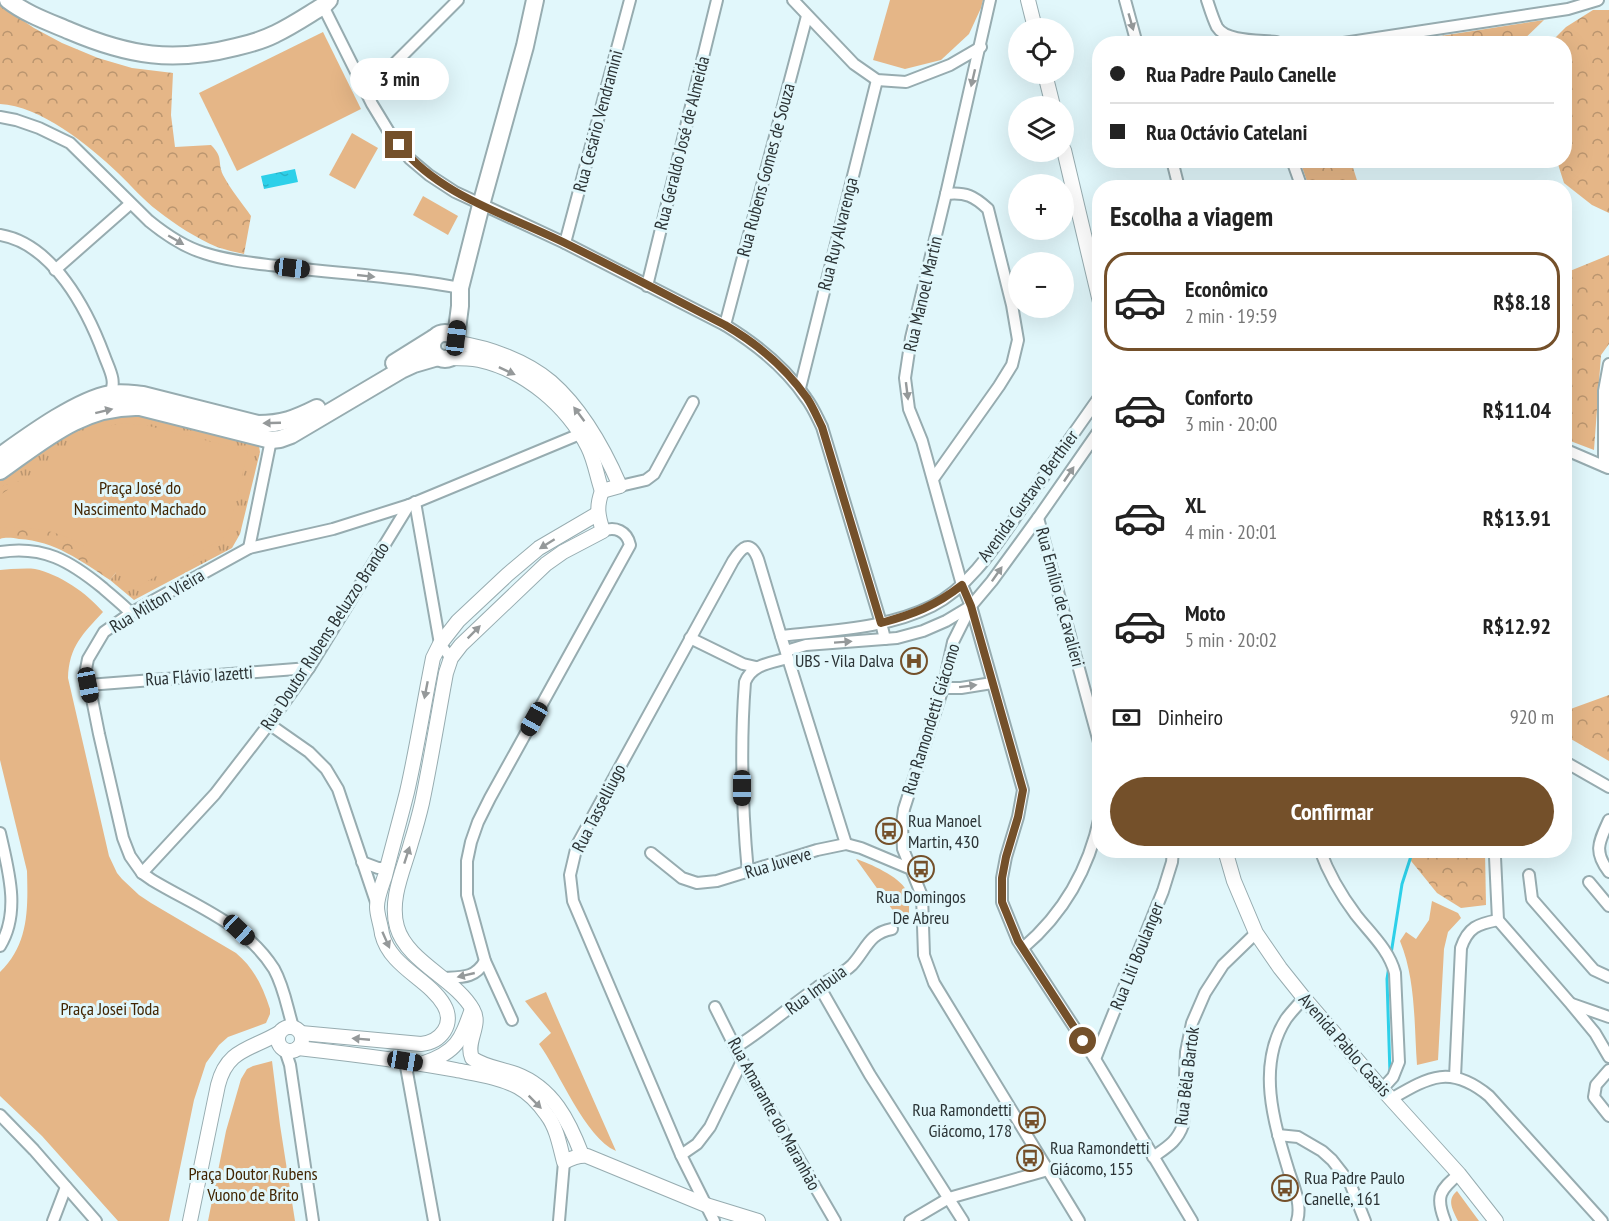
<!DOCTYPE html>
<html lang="pt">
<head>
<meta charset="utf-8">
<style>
  body { margin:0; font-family:"PT Sans Narrow",sans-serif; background:#f2f2f2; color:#222; height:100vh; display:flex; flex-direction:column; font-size:22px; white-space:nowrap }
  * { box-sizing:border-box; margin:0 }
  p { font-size:20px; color:#767676 }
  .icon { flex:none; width:33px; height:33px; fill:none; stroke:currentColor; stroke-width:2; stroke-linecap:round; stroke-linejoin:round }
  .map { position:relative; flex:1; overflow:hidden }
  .details { position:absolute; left:1092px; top:180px; width:480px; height:678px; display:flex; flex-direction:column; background:#fff; border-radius:24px; box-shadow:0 6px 24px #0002 }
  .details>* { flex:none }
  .guide { position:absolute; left:1092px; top:36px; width:480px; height:132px; border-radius:24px; box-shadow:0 6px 24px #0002; display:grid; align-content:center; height:132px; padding:0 18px; background:#fff }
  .controls { position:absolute; left:1008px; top:18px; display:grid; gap:12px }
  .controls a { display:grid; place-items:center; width:66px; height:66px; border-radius:50%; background:#fff; box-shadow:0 6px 24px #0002; font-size:30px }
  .end { position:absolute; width:27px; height:27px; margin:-14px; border:8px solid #74502a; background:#fff; box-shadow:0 0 0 3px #fff }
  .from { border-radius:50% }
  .bubble { position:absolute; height:42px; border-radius:21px; background:#fff; box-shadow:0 6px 24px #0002; font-size:20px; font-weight:600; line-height:42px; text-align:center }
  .car { position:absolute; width:18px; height:36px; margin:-18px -9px; border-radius:8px; box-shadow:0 0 4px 2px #0007; background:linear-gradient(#222 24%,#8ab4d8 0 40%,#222 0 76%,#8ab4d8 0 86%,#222 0) }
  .guide b { display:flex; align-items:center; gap:21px; height:57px; font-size:22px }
  .guide b+b { border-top:2px solid #e0e0e0 }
  .guide i { width:15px; height:15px; background:#222 }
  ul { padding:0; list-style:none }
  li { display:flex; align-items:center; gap:18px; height:99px; margin:0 12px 9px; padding:0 6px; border:3px solid transparent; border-radius:24px }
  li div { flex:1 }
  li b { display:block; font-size:22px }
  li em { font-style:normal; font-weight:600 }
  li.selected { border-color:#74502a }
  li>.icon { width:54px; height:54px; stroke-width:1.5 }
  h2 { padding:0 18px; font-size:27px; line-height:72px }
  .pay { display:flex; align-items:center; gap:15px; height:66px; padding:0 18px; font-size:22px }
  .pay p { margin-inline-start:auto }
  .button { display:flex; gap:12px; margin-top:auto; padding:12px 18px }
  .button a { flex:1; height:69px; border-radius:36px; background:#74502a; color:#fff; font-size:24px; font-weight:600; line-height:69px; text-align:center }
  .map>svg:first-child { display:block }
</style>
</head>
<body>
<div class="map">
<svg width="1609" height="1221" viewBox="0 0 1609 1221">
  <defs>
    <pattern id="grass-tufts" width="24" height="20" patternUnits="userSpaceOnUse" patternTransform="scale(1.5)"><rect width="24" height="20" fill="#e5b687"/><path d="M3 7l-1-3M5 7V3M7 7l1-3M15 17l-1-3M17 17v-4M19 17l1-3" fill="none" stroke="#ba956f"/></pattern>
    <pattern id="forest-crowns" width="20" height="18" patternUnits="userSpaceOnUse" patternTransform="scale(1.5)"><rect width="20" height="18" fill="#e5b687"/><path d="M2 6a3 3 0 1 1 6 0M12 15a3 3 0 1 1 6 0" fill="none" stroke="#ba956f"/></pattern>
    <pattern id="water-ripples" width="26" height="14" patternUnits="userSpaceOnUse" patternTransform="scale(1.5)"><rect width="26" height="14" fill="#2dd0e9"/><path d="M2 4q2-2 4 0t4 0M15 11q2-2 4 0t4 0" fill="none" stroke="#28b3c8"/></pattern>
  </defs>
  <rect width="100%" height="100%" fill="#e1f7fb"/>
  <polygon fill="url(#grass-tufts)" points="126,411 258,440 260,452 240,534 232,548 134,600 110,580 118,570 0,487 0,476 67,431"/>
  <g fill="url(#forest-crowns)">
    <path d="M 0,5 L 34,28 L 62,43 L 98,58 L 132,68 L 173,73 L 171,115 L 175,147 L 211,145 C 224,158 217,161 223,175 C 231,190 242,203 251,216 L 244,254 C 235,252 226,250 217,247 C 196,238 176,225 158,211 C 143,200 131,185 118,173 C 90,146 39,105 0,104 Z"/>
    <polygon points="1593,10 1609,10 1609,213 1592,205 1564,183 1557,161 1564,160 1564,44 1550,43 1566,27"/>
    <polygon points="1544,20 1520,43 1395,43"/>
    <polygon points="1300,161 1351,161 1359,187 1309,187"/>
    <polygon points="1609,255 1609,344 1601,355 1594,450 1565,439 1565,273"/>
    <path d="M 54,479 L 118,570 L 110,580 C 81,561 55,541 19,539 C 13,538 6,537 0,539 L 0,487 L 13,482 Z"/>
    <polygon points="1609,695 1609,761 1564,735 1565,711"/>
    <polygon points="1403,851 1485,851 1486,905 1461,908 1437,893"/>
  </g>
  <g fill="#e5b687">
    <polygon points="890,0 983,0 981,8 969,34 941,60 905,69 873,60"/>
    <polygon points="323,32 361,109 237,171 199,93"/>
    <polygon points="352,133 378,148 355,189 329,175"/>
    <polygon points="423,196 458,216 448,235 413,215"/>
    <path d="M 121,423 L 145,425 L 248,451 L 228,533 L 222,539 L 137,587 C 118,576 102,560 85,547 C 60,530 30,526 0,528 L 0,495 L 93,433 L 102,428 Z"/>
    <path d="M 11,569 C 19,569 27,568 35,569 C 59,574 87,593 103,612 C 83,634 69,646 68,678 L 109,856 L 117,873 L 122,879 L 139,895 L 151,903 L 236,953 C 254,968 263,987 270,1009 L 270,1014 L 266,1023 L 228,1037 L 219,1045 L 206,1063 L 194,1100 L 169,1221 L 118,1221 L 42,1136 L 0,1096 L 0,972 C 29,944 28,909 27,871 L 0,760 L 0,570 Z"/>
    <path d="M 856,859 C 869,863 900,877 906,890 C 910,897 909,906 909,914 L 899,919 Z"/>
    <path d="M 1432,901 L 1458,913 L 1461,918 L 1448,932 L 1444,949 L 1438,1060 L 1417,1065 C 1414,1024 1416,980 1400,941 L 1406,932 L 1416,939 L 1429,920 Z"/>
    <path d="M 546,992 L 555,1013 L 616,1151 C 585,1138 559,1071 539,1044 L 551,1033 L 525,1001 Z"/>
    <polygon points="272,1061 280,1125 295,1221 208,1221 226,1131 241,1079 247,1069 253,1066"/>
    <path d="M 1457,1191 L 1479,1221 L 1458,1221 C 1453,1210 1446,1200 1457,1191 Z"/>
  </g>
  <polygon fill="url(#water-ripples)" points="295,169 298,182 264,189 261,176"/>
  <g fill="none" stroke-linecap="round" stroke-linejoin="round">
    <g stroke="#2dd0e9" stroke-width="3">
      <polyline points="1391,954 1402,884 1413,850"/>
      <polyline points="1389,966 1387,979 1390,1074"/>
    </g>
    <defs>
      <g id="minor">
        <polyline points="793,0 854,64 877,80 906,82 950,65 981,47"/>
        <polyline points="990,0 946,194 911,338 905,378 909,409 922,441 962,585 971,606 1023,790 1018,817 1006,857 1002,878 1002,902 1018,941 1095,1059 1192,1221"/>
        <polyline points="1125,0 1137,44"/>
        <path d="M 1207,0 C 1210,9 1213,19 1217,27 C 1226,42 1261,40 1276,42"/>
        <path d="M 323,6 L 372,104 L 389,132 L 410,159 L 429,175 L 455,192 L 565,243 L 725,325 C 756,344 786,368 806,398 C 813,407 817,417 822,427 L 881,623 L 885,639"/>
        <polyline points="1337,44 1568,9 1598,0"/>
        <polyline points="367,91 458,0"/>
        <path d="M 0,117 L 16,120 L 39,128 L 70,143 L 149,221 C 165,234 184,247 204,253 C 228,261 253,263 277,266 C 338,274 400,276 460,288"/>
        <polyline points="1172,160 1179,188"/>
        <polyline points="1292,160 1302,188"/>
        <path d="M 0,235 C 53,244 87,309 104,355 C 109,369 117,381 110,394"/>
        <polyline points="565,243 630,0"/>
        <polyline points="55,270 130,204"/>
        <polyline points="647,286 717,0"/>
        <polyline points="725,325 807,16"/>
        <polyline points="800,388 877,80"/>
        <polyline points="1564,449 1608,468"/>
        <polyline points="1604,466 1604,391 1609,364"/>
        <path d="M 933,479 L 999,386 L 1012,365 L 1018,340 L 1012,305 L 988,209 C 974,196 966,192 946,194"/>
        <polyline points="620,486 646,480 654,474 693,402"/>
        <polyline points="415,502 440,644 451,658"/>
        <polyline points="1038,518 1100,746"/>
        <polyline points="249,548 271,440"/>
        <path d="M 0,552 C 43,545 70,561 103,588 C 112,596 122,604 131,613"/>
        <polyline points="971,606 953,642 943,688 904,809 902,824 903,849 922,896 924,955 934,983 1079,1221"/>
        <path d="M 781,636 C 831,630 886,629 932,606 C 974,585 1002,535 1029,498 C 1052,464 1076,430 1100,396"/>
        <polyline points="690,638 743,664 756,667"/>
        <polyline points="786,651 806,645 897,638 923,631 946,621 971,606 992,581 1038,518 1100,429"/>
        <polyline points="88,685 309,668"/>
        <polyline points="943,688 961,688 992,683"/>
        <polyline points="269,724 309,752 326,769 338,789 377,905"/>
        <polyline points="1564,764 1567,763 1609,787"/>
        <path d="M 1609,820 C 1599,842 1593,851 1609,872"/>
        <path d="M 0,833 C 8,869 21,912 0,946"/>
        <path d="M 1320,850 C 1329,875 1341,895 1356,915 C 1371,934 1389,950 1395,973 L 1399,1062 L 1393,1077 L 1382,1089"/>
        <polyline points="651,853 682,878 697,883 717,881 817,850 846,844 861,848 911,869"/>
        <polyline points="1495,857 1498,920 1571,1004 1595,1033 1609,1057"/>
        <polyline points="362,862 378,868 387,868"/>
        <polyline points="142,873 215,794 269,724 309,668 409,505"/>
        <path d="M 748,873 C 742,809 740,746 745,682 C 752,664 771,663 788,658"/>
        <polyline points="1529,875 1532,899 1594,970 1609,977"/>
        <polyline points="1589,882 1609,906"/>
        <path d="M 1023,948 C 1064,913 1089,869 1100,816"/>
        <path d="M 442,978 C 461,977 475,979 485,961"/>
        <polyline points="819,986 870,1075 963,1221"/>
        <polyline points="1572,1004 1609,1017"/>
        <polyline points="715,1007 742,1061 835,1221"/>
        <path d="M 512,1020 L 485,961 L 467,895 L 467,861 L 471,842 L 478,822 L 490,798 L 630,545 C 627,531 615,526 603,531"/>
        <path d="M 293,1027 C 287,1007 284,987 274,969 C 246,924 195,906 152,880 L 142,873 L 130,856 L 123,838 L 99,734 L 86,669 L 88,659 L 104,632 L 131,613 L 249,548 L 333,529 L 409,505 L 580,434"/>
        <path d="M 736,1047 C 765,1029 790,1006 818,987 C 829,979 842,975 852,965 C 866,950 869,933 892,929"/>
        <polyline points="285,1050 290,1065 313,1221"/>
        <polyline points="1095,1059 1163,891 1172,862 1173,850"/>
        <polyline points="405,1061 434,1221"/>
        <polyline points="1609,1070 1596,1085 1594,1097 1609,1116"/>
        <path d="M 1455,1077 L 1461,948 C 1468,927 1478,924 1498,920"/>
        <path d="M 1391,1099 C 1429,1077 1450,1064 1489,1096 L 1602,1221"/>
        <polyline points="0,1115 34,1150 96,1221"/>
        <polyline points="1278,1135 1298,1137 1322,1151 1332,1160 1350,1183 1365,1221"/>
        <polyline points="681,1155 697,1144 710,1127 742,1061"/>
        <path d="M 1153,1157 C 1167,1147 1177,1142 1183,1125 L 1186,1052 L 1192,1023 L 1205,993 L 1223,965 L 1256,933"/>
        <polyline points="53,1221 66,1187"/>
        <polyline points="559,1221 564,1162"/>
        <path d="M 714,1221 L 681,1155 L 573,901 L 570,875 L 577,845 L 733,561 C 742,547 750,539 758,559 L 781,636 L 846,844"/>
        <polyline points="910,1221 949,1198 1048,1170"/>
        <path d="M 1297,1221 C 1302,1205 1294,1187 1289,1172 C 1274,1123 1256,1066 1286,1019 C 1291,1012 1298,1005 1304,998"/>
        <path d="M 1445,1221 C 1435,1196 1440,1190 1459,1174"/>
      </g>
      <g id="tertiary">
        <polyline points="1028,0 1035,28"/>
        <polyline points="1045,74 1053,106"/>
        <polyline points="1064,150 1100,302"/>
        <path d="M 458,343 C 490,348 526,361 551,382 C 583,410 604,449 620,486 L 602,491"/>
        <path d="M 451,358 C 460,358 470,358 479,360 C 525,370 567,406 588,447 C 595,461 597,477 602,491"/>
        <polyline points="1225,850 1234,881 1256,933 1280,968 1304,998 1382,1089 1459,1174 1496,1221"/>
        <circle cx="290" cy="1039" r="12"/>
        <path d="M 301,1033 L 421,1044 C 441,1042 455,1024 444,1005 C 429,979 390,967 382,934 C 381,925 377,915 377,907 C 377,897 382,885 385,876 C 392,848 400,820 407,792 C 417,748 424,703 433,658 L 440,644 L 458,621 L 507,575 L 539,548 L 597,514"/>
        <path d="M 298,1048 C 351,1054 404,1060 456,1070 C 476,1074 500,1077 518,1087 C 529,1093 540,1105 547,1115 C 557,1128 560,1147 564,1162 C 572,1158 579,1155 587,1156 L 706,1205 L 758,1221"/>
        <path d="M 424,1063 C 457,1052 461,1040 472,1009"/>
        <path d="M 582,1155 C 569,1121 553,1088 516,1074 C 502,1069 484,1067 472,1058 C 465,1042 482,1025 473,1010 C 456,979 407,962 397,927 C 389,899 404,869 411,843 C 415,830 419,816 422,803 C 431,760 438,716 446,673 L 451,658 L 461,645 L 546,564 L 563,552 L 603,531 C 598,516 596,507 602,491"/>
        <path d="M 190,1221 L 218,1085 C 227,1049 250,1050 279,1033"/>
      </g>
      <g id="secondary">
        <path d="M 8,0 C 26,14 49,22 70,31 C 129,56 173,63 236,47 C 249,44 263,40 275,34 C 292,26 308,15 323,6 L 329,0"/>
        <circle cx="445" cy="346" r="13"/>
        <polyline points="456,337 460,306 460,288 481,205 525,46 535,0"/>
        <polyline points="394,363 434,338"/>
        <path d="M 0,456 C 28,436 77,400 110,394 C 122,392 132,394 143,395 L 258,424 C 282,424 295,419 317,408"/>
        <path d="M 0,471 C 44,440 83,405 140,407 L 271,440 L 280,439 L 291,435 L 401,370 L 414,364 L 438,357"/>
      </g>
    </defs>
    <use href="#minor" stroke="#97acb0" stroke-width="14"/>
    <use href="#tertiary" stroke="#97acb0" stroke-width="16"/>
    <use href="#secondary" stroke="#97acb0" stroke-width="20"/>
    <use href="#minor" stroke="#fff" stroke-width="10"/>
    <use href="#tertiary" stroke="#fff" stroke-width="14"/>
    <use href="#secondary" stroke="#fff" stroke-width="16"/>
  </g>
  <defs><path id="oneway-solid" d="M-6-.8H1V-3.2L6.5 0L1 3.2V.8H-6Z" transform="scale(1.5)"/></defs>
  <g fill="#95999a">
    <use href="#oneway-solid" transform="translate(1131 22) rotate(74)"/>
    <use href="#oneway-solid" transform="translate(973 78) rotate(103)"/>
    <use href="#oneway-solid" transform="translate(176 240) rotate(30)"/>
    <use href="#oneway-solid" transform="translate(366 276) rotate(6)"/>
    <use href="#oneway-solid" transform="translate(507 371) rotate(25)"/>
    <use href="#oneway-solid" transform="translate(907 391) rotate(83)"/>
    <use href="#oneway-solid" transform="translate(104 411) rotate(-14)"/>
    <use href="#oneway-solid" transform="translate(579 414) rotate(-127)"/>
    <use href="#oneway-solid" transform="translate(272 423) rotate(178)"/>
    <use href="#oneway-solid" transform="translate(1069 474) rotate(-56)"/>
    <use href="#oneway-solid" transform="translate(547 544) rotate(148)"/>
    <use href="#oneway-solid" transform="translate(997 574) rotate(-55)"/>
    <use href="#oneway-solid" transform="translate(474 632) rotate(-45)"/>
    <use href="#oneway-solid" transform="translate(843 642) rotate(-4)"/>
    <use href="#oneway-solid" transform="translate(968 686) rotate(-7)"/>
    <use href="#oneway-solid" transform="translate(426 690) rotate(101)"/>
    <use href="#oneway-solid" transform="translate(407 855) rotate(-72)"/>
    <use href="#oneway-solid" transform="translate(386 940) rotate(66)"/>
    <use href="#oneway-solid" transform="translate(466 975) rotate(167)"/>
    <use href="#oneway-solid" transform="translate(361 1039) rotate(-175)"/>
    <use href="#oneway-solid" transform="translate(535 1102) rotate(45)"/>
  </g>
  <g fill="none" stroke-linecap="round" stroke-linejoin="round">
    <path stroke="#74502a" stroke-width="8" d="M 399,145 C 441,197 509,215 567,244 C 620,270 672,298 725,325 C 756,343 786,368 807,398 C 813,407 817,417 822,427 L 881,623 C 914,614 935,606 962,585 L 971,606 L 1023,790 L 1018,817 L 1006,857 L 1002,878 L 1002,902 L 1018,941 L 1083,1041"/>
  </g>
  <defs>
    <symbol id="hospital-ring" viewBox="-11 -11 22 22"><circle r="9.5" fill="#e1f7fb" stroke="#74502a" stroke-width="1.5"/><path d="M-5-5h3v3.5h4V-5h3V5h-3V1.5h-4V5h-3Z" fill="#74502a"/></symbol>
    <symbol id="bus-ring" viewBox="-11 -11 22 22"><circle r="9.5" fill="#e1f7fb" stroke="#74502a" stroke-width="1.5"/><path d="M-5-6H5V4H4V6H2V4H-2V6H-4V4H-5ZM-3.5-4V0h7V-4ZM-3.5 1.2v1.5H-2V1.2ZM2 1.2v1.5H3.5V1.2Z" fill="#74502a"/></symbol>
  </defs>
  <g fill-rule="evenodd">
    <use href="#hospital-ring" x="899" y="646" width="30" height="30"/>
    <use href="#bus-ring" x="874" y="816" width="30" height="30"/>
    <use href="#bus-ring" x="906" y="854" width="30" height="30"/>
    <use href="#bus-ring" x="1017" y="1105" width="30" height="30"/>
    <use href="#bus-ring" x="1015" y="1143" width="30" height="30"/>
    <use href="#bus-ring" x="1270" y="1173" width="30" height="30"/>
  </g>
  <g text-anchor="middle" stroke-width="6" stroke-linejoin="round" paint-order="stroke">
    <g font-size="18" fill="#2b3335" stroke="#e1f7fb">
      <text transform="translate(598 121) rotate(-75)" y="6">Rua Cesário Vendramini</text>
      <text transform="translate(682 143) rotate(-76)" y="6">Rua Geraldo José de Almeida</text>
      <text transform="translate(766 170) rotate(-75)" y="6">Rua Rubens Gomes de Souza</text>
      <text transform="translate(838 234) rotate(-76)" y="6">Rua Ruy Alvarenga</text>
      <text transform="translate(923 294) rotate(-77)" y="6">Rua Manoel Martin</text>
      <text transform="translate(1028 496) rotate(-54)" y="6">Avenida Gustavo Berthier</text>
      <text transform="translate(1060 597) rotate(75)" y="6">Rua Emílio de Cavalieri</text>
      <text transform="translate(157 601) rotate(-31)" y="6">Rua Milton Vieira</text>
      <text transform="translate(325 636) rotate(-57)" y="6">Rua Doutor Rubens Beluzzo Brando</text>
      <text transform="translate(199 676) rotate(-4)" y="6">Rua Flávio Iazetti</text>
      <text transform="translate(931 719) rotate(-73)" y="6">Rua Ramondetti Giácomo</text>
      <text transform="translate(599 808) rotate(-63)" y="6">Rua Tasselliugo</text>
      <text transform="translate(778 863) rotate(-17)" y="6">Rua Juveve</text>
      <text transform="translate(1137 956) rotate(-68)" y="6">Rua Lili Boulanger</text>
      <text transform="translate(816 990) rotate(-36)" y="6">Rua Imbuia</text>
      <text transform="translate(1345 1045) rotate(49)" y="6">Avenida Pablo Casais</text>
      <text transform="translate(1187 1076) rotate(-83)" y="6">Rua Béla Bartok</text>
      <text transform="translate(774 1114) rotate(61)" y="6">Rua Amarante do Maranhão</text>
    </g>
    <g font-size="18" fill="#422502" stroke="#e1f7fb">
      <text x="140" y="494">Praça José do<tspan x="140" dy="21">Nascimento Machado</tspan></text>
      <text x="110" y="1015">Praça Josei Toda</text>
      <text x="253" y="1180">Praça Doutor Rubens<tspan x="253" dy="21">Vuono de Brito</tspan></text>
    </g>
    <g font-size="18" fill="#2b3335" stroke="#e1f7fb" text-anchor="start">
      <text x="894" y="667" text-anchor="end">UBS - Vila Dalva</text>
      <text x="908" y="827">Rua Manoel<tspan x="908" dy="21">Martin, 430</tspan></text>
      <text x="921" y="903" text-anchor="middle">Rua Domingos<tspan x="921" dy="21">De Abreu</tspan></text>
      <text x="1012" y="1116" text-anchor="end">Rua Ramondetti<tspan x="1012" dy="21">Giácomo, 178</tspan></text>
      <text x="1050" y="1154">Rua Ramondetti<tspan x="1050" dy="21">Giácomo, 155</tspan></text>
      <text x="1304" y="1184">Rua Padre Paulo<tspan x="1304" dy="21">Canelle, 161</tspan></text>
    </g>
  </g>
</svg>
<div class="controls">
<a><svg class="icon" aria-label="locate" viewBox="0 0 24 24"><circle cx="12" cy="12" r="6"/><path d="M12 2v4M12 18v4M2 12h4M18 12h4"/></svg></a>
<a><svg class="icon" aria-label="layers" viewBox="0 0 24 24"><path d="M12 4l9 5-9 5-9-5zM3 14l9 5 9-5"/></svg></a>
<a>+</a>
<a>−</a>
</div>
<i class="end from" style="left:1083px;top:1041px"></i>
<i class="end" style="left:399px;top:145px"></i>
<div class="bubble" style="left:350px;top:58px;width:99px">3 min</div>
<i class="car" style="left:292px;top:268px;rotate:97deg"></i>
<i class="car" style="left:456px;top:338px;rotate:7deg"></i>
<i class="car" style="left:88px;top:685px;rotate:169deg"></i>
<i class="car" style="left:534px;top:719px;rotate:209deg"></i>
<i class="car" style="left:742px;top:788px;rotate:180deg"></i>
<i class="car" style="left:239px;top:930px;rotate:133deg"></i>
<i class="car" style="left:405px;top:1061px;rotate:99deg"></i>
<div class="guide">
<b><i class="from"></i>Rua Padre Paulo Canelle</b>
<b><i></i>Rua Octávio Catelani</b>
</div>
<section class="details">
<h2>Escolha a viagem</h2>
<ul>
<li class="selected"><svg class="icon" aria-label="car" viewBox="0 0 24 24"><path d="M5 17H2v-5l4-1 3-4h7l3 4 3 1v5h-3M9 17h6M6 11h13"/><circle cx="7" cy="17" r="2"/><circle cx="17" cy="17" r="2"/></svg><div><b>Econômico</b><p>2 min · 19:59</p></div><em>R$8.18</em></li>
<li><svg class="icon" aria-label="car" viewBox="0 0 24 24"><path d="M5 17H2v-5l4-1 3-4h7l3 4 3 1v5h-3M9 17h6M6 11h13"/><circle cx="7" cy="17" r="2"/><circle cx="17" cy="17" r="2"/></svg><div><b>Conforto</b><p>3 min · 20:00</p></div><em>R$11.04</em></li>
<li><svg class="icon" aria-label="car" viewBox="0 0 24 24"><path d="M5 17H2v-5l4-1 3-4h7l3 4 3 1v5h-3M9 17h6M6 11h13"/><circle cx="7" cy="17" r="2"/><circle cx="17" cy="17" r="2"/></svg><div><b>XL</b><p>4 min · 20:01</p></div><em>R$13.91</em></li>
<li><svg class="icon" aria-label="car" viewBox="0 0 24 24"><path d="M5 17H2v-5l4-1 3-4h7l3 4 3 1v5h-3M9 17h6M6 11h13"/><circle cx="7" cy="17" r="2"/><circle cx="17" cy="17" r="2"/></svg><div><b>Moto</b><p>5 min · 20:02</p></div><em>R$12.92</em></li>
</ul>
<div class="pay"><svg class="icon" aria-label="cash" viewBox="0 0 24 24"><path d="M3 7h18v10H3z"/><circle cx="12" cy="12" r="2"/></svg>Dinheiro<p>920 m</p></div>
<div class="button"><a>Confirmar</a></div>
</section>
</div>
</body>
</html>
